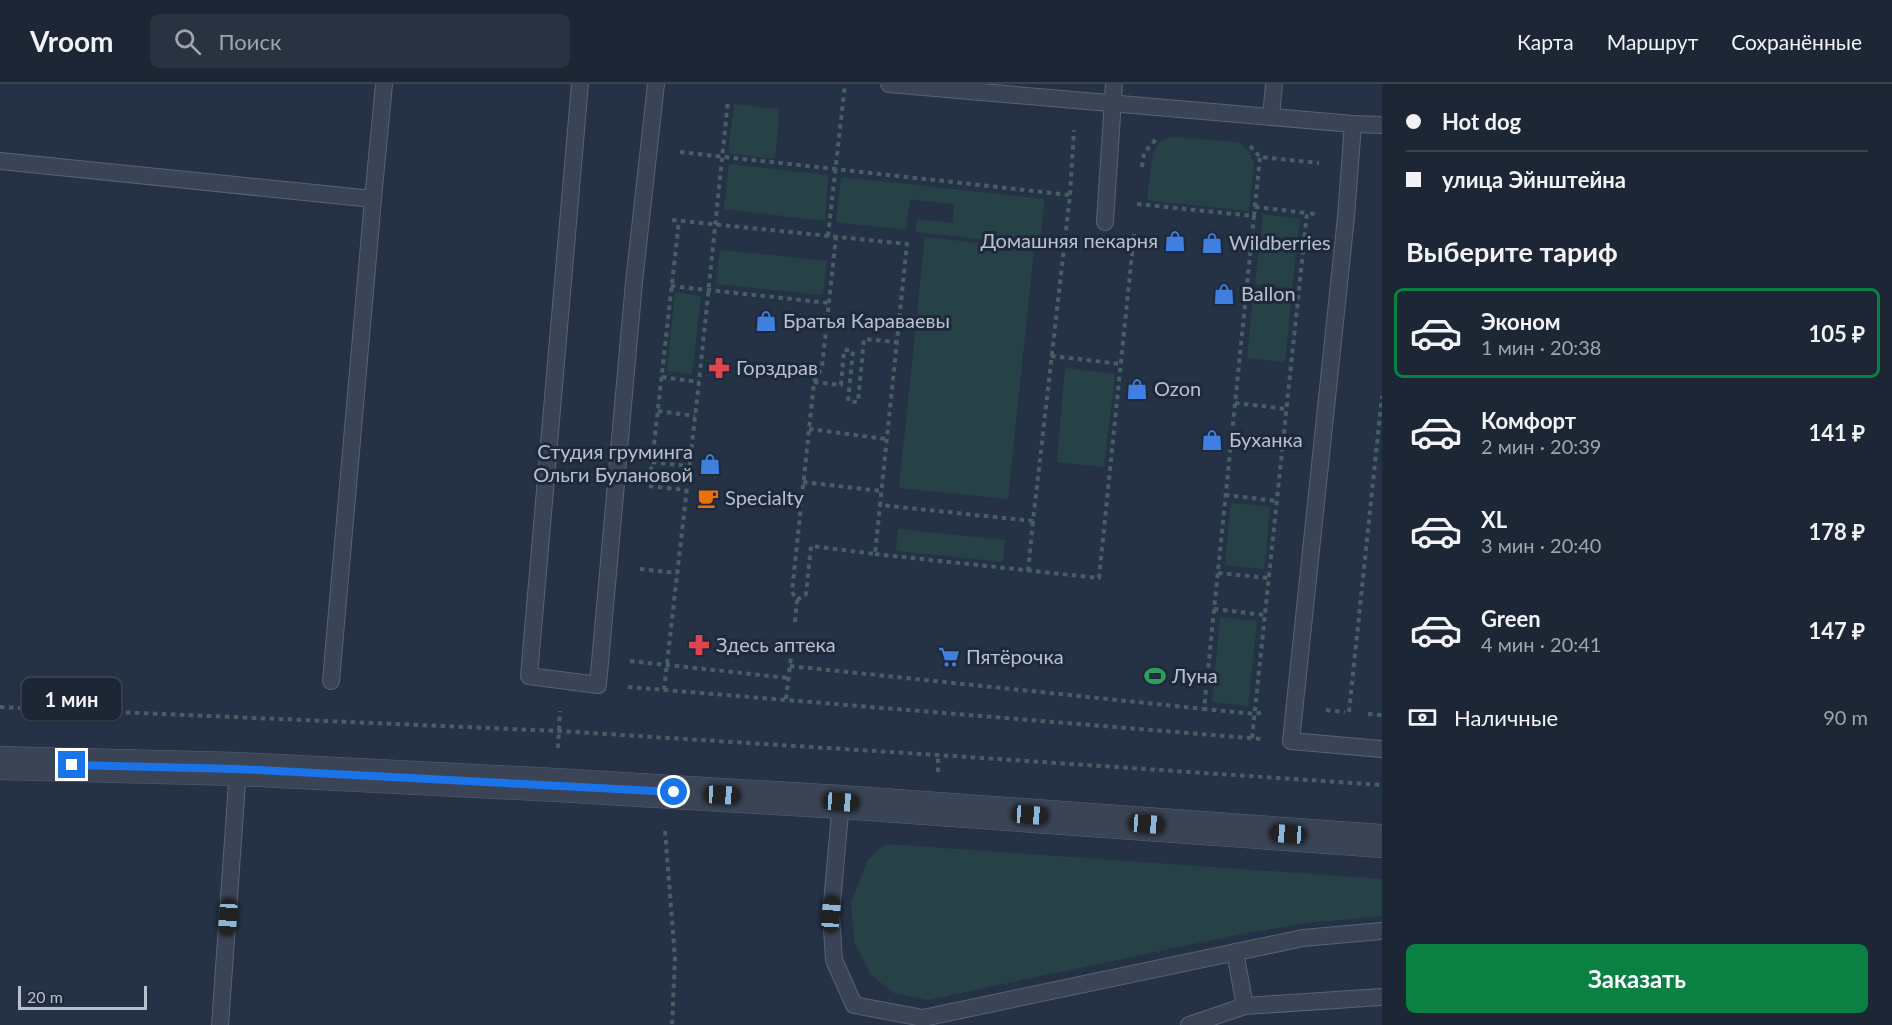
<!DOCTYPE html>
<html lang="ru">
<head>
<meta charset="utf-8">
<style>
  body { margin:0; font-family:Lato,sans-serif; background:#293240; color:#f1f3f6; height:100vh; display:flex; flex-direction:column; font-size:22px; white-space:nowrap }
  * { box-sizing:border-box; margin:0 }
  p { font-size:20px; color:#a0a5ac }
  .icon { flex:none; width:33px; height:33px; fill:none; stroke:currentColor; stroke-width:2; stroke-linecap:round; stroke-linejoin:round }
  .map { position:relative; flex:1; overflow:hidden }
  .side { display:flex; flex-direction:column; background:#1c2634; width:510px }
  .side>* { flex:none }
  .guide { display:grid; align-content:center; height:132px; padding:0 24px; background:#1c2634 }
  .scale { position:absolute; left:18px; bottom:15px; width:129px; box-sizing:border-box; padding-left:6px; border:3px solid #b8c0ce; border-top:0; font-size:16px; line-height:21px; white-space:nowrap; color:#b8c0ce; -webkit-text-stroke:4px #1e293b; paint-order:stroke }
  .end { position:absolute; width:27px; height:27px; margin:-14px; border:8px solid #1a73e8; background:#fff; box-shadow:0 0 0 3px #fff }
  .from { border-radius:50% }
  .bubble { position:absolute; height:42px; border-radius:9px; background:#1c2634; box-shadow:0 2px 4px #0004,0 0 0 2px #3a434f; font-size:20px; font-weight:700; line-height:42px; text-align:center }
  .car { position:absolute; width:18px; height:36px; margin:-18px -9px; border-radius:8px; box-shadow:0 0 4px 2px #0007; background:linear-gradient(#222 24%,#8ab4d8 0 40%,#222 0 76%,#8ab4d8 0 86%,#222 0) }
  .guide b { display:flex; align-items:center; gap:21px; height:57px; font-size:22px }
  .guide b+b { border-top:2px solid #3a434f }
  .guide i { width:15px; height:15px; background:#f1f3f6 }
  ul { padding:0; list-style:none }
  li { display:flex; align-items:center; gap:18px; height:90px; margin:0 12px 9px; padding:0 12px; border:3px solid transparent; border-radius:9px }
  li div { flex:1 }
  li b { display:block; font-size:22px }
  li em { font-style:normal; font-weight:700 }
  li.on { border-color:#0b8043 }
  li>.icon { width:54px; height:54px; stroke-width:1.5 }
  h2 { padding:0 24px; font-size:27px; line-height:72px }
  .pay { display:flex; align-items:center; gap:15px; height:66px; padding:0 24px; font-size:22px }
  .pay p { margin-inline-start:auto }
  .button { display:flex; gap:12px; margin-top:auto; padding:12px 24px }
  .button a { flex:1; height:69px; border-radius:9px; background:#0b8043; color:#fff; font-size:24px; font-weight:700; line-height:69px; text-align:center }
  header { display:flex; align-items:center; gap:36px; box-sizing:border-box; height:84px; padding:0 30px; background:#1c2634; border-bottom:2px solid #3a434f }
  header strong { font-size:28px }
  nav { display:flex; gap:33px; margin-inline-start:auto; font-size:21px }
  .search { width:420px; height:54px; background:#293240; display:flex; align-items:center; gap:15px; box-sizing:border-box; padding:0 21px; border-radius:9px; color:#a0a5ac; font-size:22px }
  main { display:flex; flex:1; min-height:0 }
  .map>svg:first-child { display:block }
</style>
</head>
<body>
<header>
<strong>Vroom</strong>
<div class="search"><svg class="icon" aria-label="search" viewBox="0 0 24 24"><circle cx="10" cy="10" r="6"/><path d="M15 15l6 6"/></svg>Поиск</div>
<nav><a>Карта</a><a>Маршрут</a><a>Сохранённые</a></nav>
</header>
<main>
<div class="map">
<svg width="1382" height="941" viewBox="0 0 1382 941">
  <rect width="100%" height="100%" fill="#253246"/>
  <g fill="#274247">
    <polygon points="734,20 777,25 779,35 775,75 728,69"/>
    <polygon points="1172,53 1238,58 1249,67 1254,80 1249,127 1147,116 1153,68 1160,58"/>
    <polygon points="729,80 828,91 825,137 724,125"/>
    <polygon points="841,93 1045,115 1039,162 916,148 917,135 953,139 954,120 910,115 906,146 836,138"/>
    <polygon points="1263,130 1300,135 1292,204 1255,200"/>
    <polygon points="925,153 1034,165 1008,415 899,404"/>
    <polygon points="720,166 827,177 823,211 716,200"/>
    <polygon points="675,208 701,212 692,290 667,287"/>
    <polygon points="1253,212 1291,216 1285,278 1247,274"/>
    <polygon points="1065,284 1115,290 1104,383 1057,378"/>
    <polygon points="1231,419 1270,423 1264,485 1225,481"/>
    <polygon points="898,445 1005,456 1003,478 896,467"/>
    <polygon points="1220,533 1257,537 1248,622 1212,618"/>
    <polygon points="885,760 1382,795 1382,832 1306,839 1232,852 927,916 894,909 870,890 854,857 851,819 868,776"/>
  </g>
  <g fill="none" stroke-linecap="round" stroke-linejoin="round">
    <defs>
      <g id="service">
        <polyline points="580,0 529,592 598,601 634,198 656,0"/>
        <polyline points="889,0 1353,40 1382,41"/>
        <polyline points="1271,33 1274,0"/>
        <polyline points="1353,40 1346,133 1291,657 1382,665"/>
        <polyline points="0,77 373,115 384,0"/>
        <polyline points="1105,138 1114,0"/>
        <polyline points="331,597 373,115"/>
        <polyline points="841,718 831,830 834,876 854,921 923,934 1303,854 1382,847"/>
        <polyline points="1235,868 1245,922"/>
        <polyline points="220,941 238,685"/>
        <polyline points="1189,941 1245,922 1382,913"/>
      </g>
      <polyline id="minor" points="0,679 238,685 556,701 841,718 1382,757"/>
    </defs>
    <use href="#service" stroke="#586272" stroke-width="18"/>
    <use href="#minor" stroke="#586272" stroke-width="34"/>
    <g stroke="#465f62" stroke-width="4" stroke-dasharray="4.5 4.5" stroke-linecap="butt">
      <polyline points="1250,62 1260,73 1319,79"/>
      <polyline points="680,68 1070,111"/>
      <polyline points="1142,83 1144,69 1158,53"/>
      <polyline points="1137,120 1254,132 1204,625 1254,630 1265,628"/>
      <polyline points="1255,123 1307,129"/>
      <polyline points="1254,132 1260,73"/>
      <polyline points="672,136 907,160 880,421 1033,437 1070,111 1074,46"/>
      <polyline points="828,152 845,0"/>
      <polyline points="671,202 829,219"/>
      <polyline points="1247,205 1299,212"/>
      <polyline points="1051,272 1121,280"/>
      <polyline points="662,293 699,298"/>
      <polyline points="814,298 841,301 844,266 853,267 848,317 858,318 864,255 897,258"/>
      <polyline points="1235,319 1287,325"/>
      <polyline points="658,327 695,332"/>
      <polyline points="809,345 886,355"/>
      <polyline points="652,378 689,382"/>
      <polyline points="651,387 679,137"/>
      <polyline points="803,398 881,407"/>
      <polyline points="649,402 686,406"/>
      <polyline points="1225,411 1277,417"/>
      <polyline points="875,470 1099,494 1134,150"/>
      <polyline points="640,485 677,489"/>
      <polyline points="1028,487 1033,437"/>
      <polyline points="1218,489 1269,494"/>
      <polyline points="797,516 806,510 811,462 875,470 880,421"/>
      <polyline points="1214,525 1265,531"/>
      <polyline points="795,538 797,516 792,508 814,298 822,283 836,153"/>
      <polyline points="630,577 788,594"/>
      <polyline points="790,582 1204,625"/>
      <polyline points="628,603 1261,655"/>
      <polyline points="664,606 699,298 728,17"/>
      <polyline points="786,615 791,573"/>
      <polyline points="0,623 559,647 938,671 1382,701"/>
      <polyline points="1326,626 1345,628"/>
      <polyline points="1349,628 1382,312"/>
      <polyline points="1368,630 1382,631"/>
      <polyline points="1252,654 1307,129 1315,130"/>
      <polyline points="558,664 560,627"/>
      <polyline points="938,688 938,671"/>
      <polyline points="665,747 675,874 672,941"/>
    </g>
    <use href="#service" stroke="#3a4455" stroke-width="16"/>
    <use href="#minor" stroke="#3a4455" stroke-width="33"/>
  </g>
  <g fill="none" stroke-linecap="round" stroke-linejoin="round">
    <polyline stroke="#1a73e8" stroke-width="8" points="72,681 238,685 674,708"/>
  </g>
  <defs>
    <symbol id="shop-bare" viewBox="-9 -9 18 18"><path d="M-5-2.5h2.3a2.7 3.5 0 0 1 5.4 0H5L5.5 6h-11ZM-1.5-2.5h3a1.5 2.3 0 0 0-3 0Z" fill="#3f7fe0" stroke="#1e293b" stroke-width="2.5" paint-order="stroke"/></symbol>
    <symbol id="pharmacy-bare" viewBox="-9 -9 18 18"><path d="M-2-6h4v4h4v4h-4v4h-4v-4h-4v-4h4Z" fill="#e0444e" stroke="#1e293b" stroke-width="2.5" paint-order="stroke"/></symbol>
    <symbol id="cafe-bare" viewBox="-9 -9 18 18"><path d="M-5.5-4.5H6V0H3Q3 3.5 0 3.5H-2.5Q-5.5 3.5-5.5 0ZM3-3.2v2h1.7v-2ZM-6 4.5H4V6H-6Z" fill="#e8710a" stroke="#1e293b" stroke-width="2.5" paint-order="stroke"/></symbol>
    <symbol id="supermarket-bare" viewBox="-9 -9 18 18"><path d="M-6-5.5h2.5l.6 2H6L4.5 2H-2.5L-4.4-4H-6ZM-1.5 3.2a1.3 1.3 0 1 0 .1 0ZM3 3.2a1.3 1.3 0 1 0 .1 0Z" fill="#3f7fe0" stroke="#1e293b" stroke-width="2.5" paint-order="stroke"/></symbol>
    <symbol id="stadium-bare" viewBox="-9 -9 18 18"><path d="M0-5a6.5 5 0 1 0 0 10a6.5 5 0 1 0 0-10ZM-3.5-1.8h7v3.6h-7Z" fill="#2e9e5b" stroke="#1e293b" stroke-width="2.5" paint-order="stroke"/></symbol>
  </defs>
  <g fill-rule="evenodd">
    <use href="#shop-bare" x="1160" y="142" width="30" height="30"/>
    <use href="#shop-bare" x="1197" y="144" width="30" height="30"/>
    <use href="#shop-bare" x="1209" y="195" width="30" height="30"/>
    <use href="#shop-bare" x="751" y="222" width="30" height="30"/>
    <use href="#pharmacy-bare" x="704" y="269" width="30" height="30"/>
    <use href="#shop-bare" x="1122" y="290" width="30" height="30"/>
    <use href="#shop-bare" x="1197" y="341" width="30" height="30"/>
    <use href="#shop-bare" x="695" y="365" width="30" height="30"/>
    <use href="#cafe-bare" x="693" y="399" width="30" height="30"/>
    <use href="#pharmacy-bare" x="684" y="546" width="30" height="30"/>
    <use href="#supermarket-bare" x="934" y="558" width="30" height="30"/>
    <use href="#stadium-bare" x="1140" y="577" width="30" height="30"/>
  </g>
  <g text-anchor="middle" stroke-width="6" stroke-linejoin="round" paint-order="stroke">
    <g font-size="20" fill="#b8c0ce" stroke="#1e293b" text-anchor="start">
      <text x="1158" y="164" text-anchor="end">Домашняя пекарня</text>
      <text x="1229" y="166">Wildberries</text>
      <text x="1241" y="217">Ballon</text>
      <text x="783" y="244">Братья Караваевы</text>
      <text x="736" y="291">Горздрав</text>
      <text x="1154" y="312">Ozon</text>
      <text x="1229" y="363">Буханка</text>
      <text x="693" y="375" text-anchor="end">Студия груминга<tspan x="693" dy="23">Ольги Булановой</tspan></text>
      <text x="725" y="421">Specialty</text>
      <text x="716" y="568">Здесь аптека</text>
      <text x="966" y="580">Пятёрочка</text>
      <text x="1172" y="599">Луна</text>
    </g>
  </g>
</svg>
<div class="scale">20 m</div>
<i class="end from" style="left:674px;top:708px"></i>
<i class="end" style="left:72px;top:681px"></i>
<div class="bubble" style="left:22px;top:594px;width:99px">1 мин</div>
<i class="car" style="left:722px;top:711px;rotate:93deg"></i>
<i class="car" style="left:841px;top:718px;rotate:94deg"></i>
<i class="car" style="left:1030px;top:731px;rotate:94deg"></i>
<i class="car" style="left:1147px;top:740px;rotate:94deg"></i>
<i class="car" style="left:1288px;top:750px;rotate:274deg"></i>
<i class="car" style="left:831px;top:830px;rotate:4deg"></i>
<i class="car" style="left:228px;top:833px;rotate:184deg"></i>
</div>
<section class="side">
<div class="guide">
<b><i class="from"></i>Hot dog</b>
<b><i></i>улица Эйнштейна</b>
</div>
<h2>Выберите тариф</h2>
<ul>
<li class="on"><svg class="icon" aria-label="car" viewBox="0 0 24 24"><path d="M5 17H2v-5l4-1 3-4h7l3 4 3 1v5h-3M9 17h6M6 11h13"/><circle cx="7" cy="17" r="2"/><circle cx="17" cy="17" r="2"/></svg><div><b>Эконом</b><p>1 мин · 20:38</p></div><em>105 ₽</em></li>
<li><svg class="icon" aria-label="car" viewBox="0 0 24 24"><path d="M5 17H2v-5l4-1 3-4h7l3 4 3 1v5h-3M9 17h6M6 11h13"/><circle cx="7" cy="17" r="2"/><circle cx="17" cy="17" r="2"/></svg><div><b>Комфорт</b><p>2 мин · 20:39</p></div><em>141 ₽</em></li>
<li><svg class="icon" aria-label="car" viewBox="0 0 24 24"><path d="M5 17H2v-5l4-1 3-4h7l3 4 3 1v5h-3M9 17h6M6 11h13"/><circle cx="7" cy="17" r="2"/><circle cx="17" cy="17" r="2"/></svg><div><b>XL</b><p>3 мин · 20:40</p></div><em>178 ₽</em></li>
<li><svg class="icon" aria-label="car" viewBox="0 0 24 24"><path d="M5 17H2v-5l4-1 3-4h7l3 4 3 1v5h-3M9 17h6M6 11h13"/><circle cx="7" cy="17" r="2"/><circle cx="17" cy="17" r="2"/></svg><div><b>Green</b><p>4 мин · 20:41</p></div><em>147 ₽</em></li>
</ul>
<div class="pay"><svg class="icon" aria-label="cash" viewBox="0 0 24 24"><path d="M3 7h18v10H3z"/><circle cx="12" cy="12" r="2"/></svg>Наличные<p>90 m</p></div>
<div class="button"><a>Заказать</a></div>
</section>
</main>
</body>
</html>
